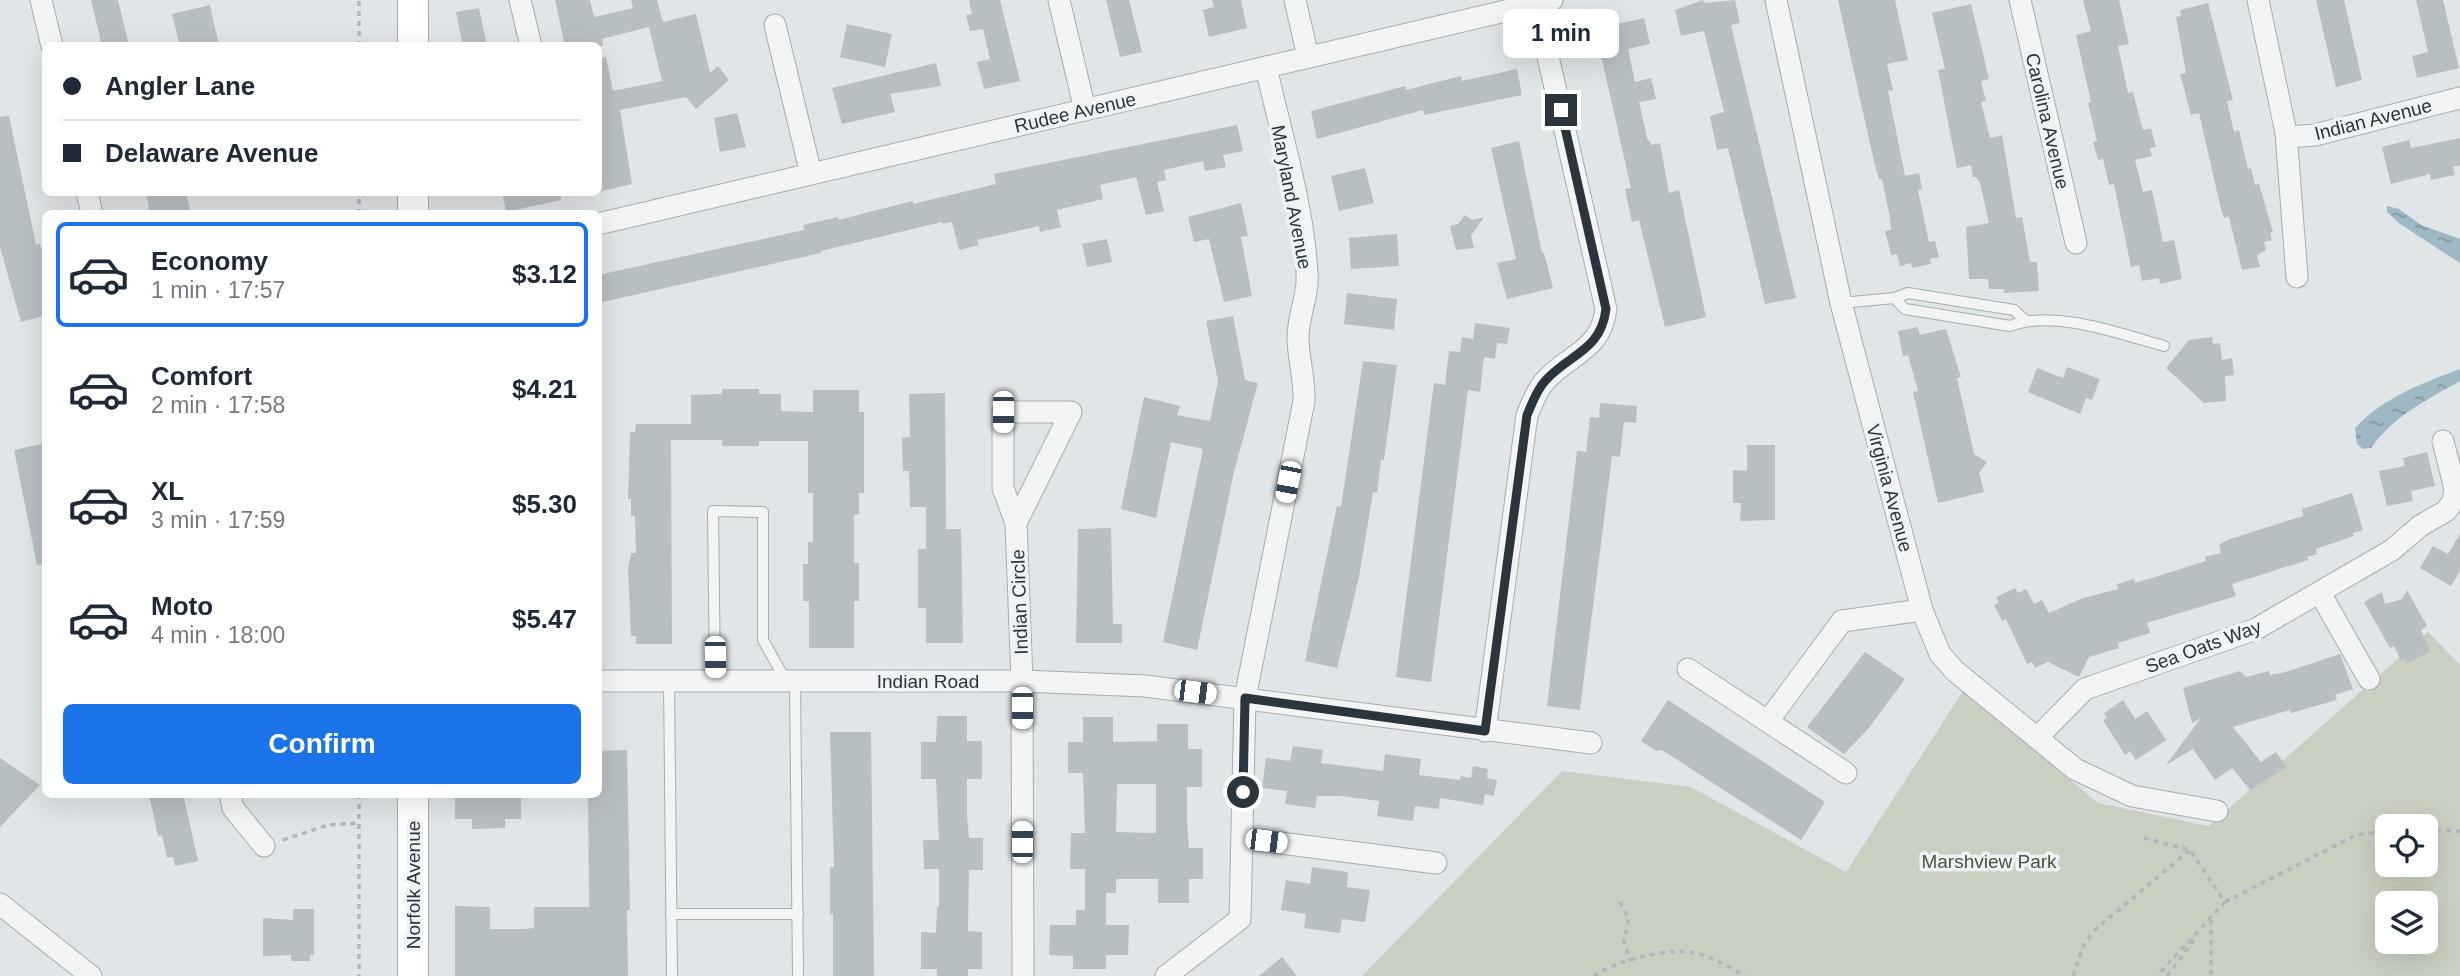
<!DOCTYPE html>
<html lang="en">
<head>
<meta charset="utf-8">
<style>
  body { margin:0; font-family:Arial,sans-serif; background:#f2f2f3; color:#1f2937; height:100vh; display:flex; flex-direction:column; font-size:26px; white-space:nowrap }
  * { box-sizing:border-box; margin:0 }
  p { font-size:23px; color:#747a83 }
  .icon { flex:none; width:38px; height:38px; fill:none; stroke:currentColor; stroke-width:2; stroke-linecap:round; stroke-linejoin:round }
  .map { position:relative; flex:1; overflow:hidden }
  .panel { position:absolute; left:42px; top:210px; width:560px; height:588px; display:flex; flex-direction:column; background:#fff; border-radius:10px; box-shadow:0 7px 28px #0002 }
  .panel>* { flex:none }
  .guide { position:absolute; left:42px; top:42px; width:560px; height:154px; border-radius:10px; box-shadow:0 7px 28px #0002; display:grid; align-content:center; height:154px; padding:0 21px; background:#fff }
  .buttons { position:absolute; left:2375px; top:814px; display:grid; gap:14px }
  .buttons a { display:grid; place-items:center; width:63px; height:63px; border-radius:10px; background:#fff; box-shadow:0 7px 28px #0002; font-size:35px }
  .end { position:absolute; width:32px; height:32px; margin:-16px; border:9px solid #2a353d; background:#fff; box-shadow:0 0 0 4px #fff }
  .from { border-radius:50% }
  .bubble { position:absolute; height:49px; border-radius:10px; background:#fff; box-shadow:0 7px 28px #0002; font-size:23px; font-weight:700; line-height:49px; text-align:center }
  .car { position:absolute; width:21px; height:42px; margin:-21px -10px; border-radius:9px; box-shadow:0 0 5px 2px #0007; background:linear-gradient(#fff 24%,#345 0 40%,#fff 0 76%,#345 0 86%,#fff 0) }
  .guide b { display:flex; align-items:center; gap:24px; height:66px; font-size:26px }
  .guide b+b { border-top:2px solid #e0e1e3 }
  .guide i { width:18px; height:18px; background:#1f2937 }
  ul { padding:12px 0 0; list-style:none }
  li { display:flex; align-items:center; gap:21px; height:105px; margin:0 14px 10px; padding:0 7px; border:4px solid transparent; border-radius:10px }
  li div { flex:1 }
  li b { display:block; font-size:26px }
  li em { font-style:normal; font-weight:700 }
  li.selected { border-color:#1a73e8 }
  li>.icon { width:63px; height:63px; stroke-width:1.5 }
  .action { display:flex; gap:14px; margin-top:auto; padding:14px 21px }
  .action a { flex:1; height:80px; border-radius:10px; background:#1a73e8; color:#fff; font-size:28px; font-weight:700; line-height:80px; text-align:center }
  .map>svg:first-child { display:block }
</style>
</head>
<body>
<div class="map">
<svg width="2460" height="976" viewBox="0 0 2460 976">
  <defs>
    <pattern id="water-ripples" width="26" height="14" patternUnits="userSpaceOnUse" patternTransform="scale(1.75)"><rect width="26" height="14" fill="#9fb9c4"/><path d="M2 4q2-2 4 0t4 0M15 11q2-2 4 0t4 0" fill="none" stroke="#8297a0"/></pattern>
  </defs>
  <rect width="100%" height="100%" fill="#e0e5e7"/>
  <path fill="#c9d0c2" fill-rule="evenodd" d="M 2428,632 L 2460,665 L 2460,976 L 1362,976 L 1562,771 L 1691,787 L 1846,872 L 1963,691 L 2098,803 L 2209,826 ZM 2387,826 L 2426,826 L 2426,864 L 2387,864 ZM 2387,903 L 2426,903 L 2426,942 L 2387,942 Z"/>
  <g fill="url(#water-ripples)">
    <polygon points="2387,206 2399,209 2421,225 2460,239 2460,263 2400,224 2387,212"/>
    <path d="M 2460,369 L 2460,381 C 2425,401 2395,415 2371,448 L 2363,449 L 2357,444 L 2355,428 C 2384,397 2421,384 2460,369 Z"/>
  </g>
  <g fill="#b8bfc3" fill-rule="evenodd">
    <polygon points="91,0 118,0 129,46 102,46"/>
    <polygon points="555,0 590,0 594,17 633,8 631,0 657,0 663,22 696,14 710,73 718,66 729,80 696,109 686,97 620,110 632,184 598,192 598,58 606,57 613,91 662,81 649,27 602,39 603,46 565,46"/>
    <polygon points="969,0 1000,0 1020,81 984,89 977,62 990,59 983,29 970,31 966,15 972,14"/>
    <polygon points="1106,0 1129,0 1142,52 1120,57"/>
    <polygon points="1212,0 1241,0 1247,28 1209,37 1203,10 1214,7"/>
    <polygon points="1703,0 1704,3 1735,0 1740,23 1731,25 1796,298 1765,304 1728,148 1717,150 1710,116 1724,112 1704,31 1681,36 1675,10"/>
    <polygon points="1838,0 1895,0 1908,60 1887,64 1893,90 1888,91 1905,176 1919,173 1922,189 1918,190 1929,242 1935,241 1939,257 1930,259 1931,264 1912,268 1911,263 1900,266 1897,254 1891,255 1885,231 1891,230 1890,218 1882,179 1879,179 1875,166"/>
    <polygon points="2083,0 2119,0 2129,44 2118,46 2128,93 2133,92 2143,130 2151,128 2156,147 2150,148 2152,156 2135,160 2143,192 2152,190 2163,242 2174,240 2182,279 2160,284 2159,278 2142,281 2139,265 2131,267 2114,184 2109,185 2103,159 2098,160 2093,142 2097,141 2088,103 2091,102 2076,35 2091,31"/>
    <polygon points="2316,0 2344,0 2362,80 2336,87"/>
    <polygon points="2416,0 2443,0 2459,68 2417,78 2412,56 2428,52"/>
    <polygon points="2208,3 2233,100 2227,101 2234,132 2239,130 2248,169 2251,168 2255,185 2259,184 2273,232 2270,233 2272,240 2264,242 2266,250 2257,255 2260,267 2242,270 2229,217 2224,218 2220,205 2199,113 2191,115 2180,74 2186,73 2176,17 2181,16 2180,10"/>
    <polygon points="1971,4 1989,79 1981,81 1986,101 1981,102 1990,138 2002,135 2016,218 2022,217 2030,262 2037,262 2039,291 2004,293 2004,289 1989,289 1988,279 1969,279 1966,227 1989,223 1980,183 1976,177 1973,177 1971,165 1957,168 1938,70 1945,69 1932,13"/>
    <polygon points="210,5 219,46 180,46 172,14"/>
    <polygon points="479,8 487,46 463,46 456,12"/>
    <polygon points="1644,18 1650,44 1628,49 1635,82 1651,78 1656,99 1639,102 1647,138 1652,145 1660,143 1669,193 1679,190 1706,317 1665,327 1639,220 1632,222 1625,189 1631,188 1595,29"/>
    <polygon points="847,24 892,34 885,67 840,57"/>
    <polygon points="936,63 941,86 890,94 895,112 842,124 832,88"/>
    <polygon points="1517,69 1522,95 1424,115 1423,110 1317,139 1311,111 1405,86 1406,90 1461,76 1462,81"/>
    <polygon points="737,113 746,147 720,152 714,118"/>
    <polygon points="9,116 36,245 40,244 46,264 46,315 21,322 0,247 0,117"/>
    <polygon points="1237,125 1243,151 1223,155 1226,167 1205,171 1203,161 1164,170 1166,180 1157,182 1164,211 1146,215 1136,177 1100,185 1103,199 1057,210 1061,227 1040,232 1039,226 977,240 979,245 959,250 952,222 942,224 942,222 821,251 821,253 598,303 598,275 804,230 803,225 838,217 838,220 913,201 913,204 996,184 994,174"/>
    <polygon points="2460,138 2460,165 2453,167 2455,175 2431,180 2430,174 2391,184 2382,147 2409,140 2411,148"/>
    <polygon points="1519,141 1542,253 1544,253 1553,288 1507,299 1497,263 1516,259 1491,148"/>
    <polygon points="1365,168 1374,203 1339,211 1331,176"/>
    <polygon points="146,192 186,192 191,214 150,214"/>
    <polygon points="502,192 560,192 561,200 506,212"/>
    <polygon points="1241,203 1248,236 1241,237 1252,296 1224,302 1209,239 1194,242 1188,217"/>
    <polygon points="1465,215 1472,220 1484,217 1471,236 1474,248 1456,250 1450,226 1458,224"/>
    <polygon points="1397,234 1399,266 1351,269 1349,238"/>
    <polygon points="1107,239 1112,262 1087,267 1082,244"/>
    <polygon points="1347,293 1397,299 1394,330 1344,324"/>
    <polygon points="1233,316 1245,380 1258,383 1234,472 1197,650 1163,642 1203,449 1171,442 1156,518 1121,509 1144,397 1180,406 1177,415 1210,421 1218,381 1206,321"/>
    <polygon points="1475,323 1510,328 1507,344 1497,343 1495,359 1484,357 1480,392 1468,390 1431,682 1396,677 1434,383 1445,385 1449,351 1460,352 1462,337 1473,339"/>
    <polygon points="1918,327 1920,335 1946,329 1961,377 1957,378 1974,454 1987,462 1979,473 1984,492 1938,503 1913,392 1918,391 1908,355 1903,356 1898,331"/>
    <polygon points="2212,337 2213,344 2220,343 2222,360 2232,358 2234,375 2225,376 2226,401 2204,403 2166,368 2189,340"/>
    <polygon points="1363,361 1397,365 1384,460 1381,459 1377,493 1373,492 1359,577 1337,668 1305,661 1337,506 1341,507"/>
    <polygon points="2067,367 2100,379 2092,400 2086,398 2080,414 2028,392 2037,368 2063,378"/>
    <polygon points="722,389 759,389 759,394 781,394 781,411 813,412 813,390 859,390 859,412 864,412 864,493 859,493 859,514 854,515 854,563 859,563 859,601 854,601 854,648 809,648 809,601 803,601 803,564 808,564 808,542 813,542 813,493 808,493 808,441 759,441 759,446 722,446 722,440 671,440 672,644 636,644 636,636 631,636 628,567 631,553 636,553 635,516 631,516 631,499 628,499 630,432 635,432 636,424 691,424 691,395 722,394"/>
    <polygon points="945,393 946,529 961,529 963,643 926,643 926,608 918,608 918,549 926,549 926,507 910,507 909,471 903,471 902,438 910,437 909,394"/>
    <polygon points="1600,403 1637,406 1636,423 1624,422 1620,457 1612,456 1580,710 1547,706 1577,451 1586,452 1590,417 1599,418"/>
    <polygon points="46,443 46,564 37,565 14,450"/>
    <polygon points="1747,445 1775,445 1775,520 1740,521 1741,503 1733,503 1733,470 1747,471"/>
    <polygon points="2427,452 2435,486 2411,491 2413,501 2387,506 2379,471 2405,466 2403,458"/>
    <polygon points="2352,493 2363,530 2353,533 2354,536 2316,549 2317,554 2307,557 2308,560 2232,584 2236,596 2147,623 2150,633 2118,643 2119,648 2089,657 2079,677 2048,662 2035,668 2032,662 2027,664 2006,619 2002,621 1994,605 1999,603 1996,597 2015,588 2018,593 2026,589 2034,604 2042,600 2049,613 2083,598 2118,589 2117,584 2134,579 2135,583 2206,561 2205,557 2221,553 2219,545 2227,540 2303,516 2302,509"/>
    <polygon points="1111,528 1113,624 1122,624 1122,643 1076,643 1078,529"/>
    <polygon points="2460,534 2460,571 2451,586 2420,568 2433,546 2448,554"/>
    <polygon points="2407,590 2427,626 2421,630 2430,651 2407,664 2404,659 2401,661 2394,646 2390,648 2364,602 2382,592 2385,604 2402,599"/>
    <polygon points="1865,652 1905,679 1868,729 1844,754 1807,727"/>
    <polygon points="2340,654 2353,689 2335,695 2337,700 2291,713 2290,710 2233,727 2261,762 2276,752 2286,767 2250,790 2232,768 2215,780 2193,749 2166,765 2201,718 2192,723 2183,688 2240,671 2246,677 2269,671 2270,675 2282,673"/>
    <polygon points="1668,700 1825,802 1801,840 1662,750 1656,751 1641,741"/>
    <polygon points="2123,700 2135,719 2147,711 2166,740 2136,760 2130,751 2125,755 2103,720 2107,718 2104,713"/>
    <polygon points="937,716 967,716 967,741 982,741 982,779 967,779 967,815 969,838 983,838 983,870 969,870 968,931 982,932 982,969 968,969 968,976 937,976 937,969 921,969 921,932 936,933 937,907 939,907 939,869 924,869 923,840 939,840 936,779 921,779 921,742 936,742"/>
    <path d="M 1083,717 L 1113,717 L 1113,742 L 1157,741 L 1157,724 L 1188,724 L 1188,749 L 1202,749 L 1202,787 L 1187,787 L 1187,823 L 1189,848 L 1203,848 L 1203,879 L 1189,879 L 1189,903 L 1158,903 L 1158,879 L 1116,879 L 1116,893 L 1106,893 L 1106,925 L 1129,925 L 1128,955 L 1106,955 L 1106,969 L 1073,969 L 1073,956 L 1049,955 L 1050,925 L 1076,925 L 1076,910 L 1085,910 L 1085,869 L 1070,869 L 1071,833 L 1085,833 L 1083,773 L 1068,773 L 1068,742 L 1083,742 ZM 1117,784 L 1156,784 L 1156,833 L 1116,832 Z"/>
    <polygon points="830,732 871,732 874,976 833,976 833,914 830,914 830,867 834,867"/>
    <polygon points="1293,746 1323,750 1321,763 1383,771 1385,754 1421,759 1419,775 1460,780 1461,776 1471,778 1473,766 1488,769 1487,778 1497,780 1494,796 1485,794 1483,805 1440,798 1439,809 1415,806 1413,821 1377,816 1379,801 1341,796 1317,796 1315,808 1285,804 1287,791 1262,788 1266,758 1290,761"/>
    <polygon points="627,750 630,910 627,910 628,976 455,976 455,906 490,907 490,929 523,929 534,928 534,907 589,907 588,794 598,794 598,751"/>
    <polygon points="0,758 40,785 0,827"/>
    <polygon points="149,794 183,794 198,861 175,866 173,857 167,858 162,835 158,836"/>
    <polygon points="455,794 521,794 521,819 505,819 505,828 472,829 472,819 455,819"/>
    <polygon points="1312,867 1348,872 1347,887 1370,890 1365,922 1342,919 1340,933 1304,928 1306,914 1281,910 1286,880 1310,884"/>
    <polygon points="293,909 314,909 314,955 310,955 310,961 291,961 291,955 263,956 263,918 293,920"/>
    <polygon points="1282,957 1297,976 1259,976"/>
  </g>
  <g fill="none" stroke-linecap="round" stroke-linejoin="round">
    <defs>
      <g id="lane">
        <path d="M 1894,298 L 1905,309 L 2010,326 C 2055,309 2120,334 2164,346"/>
        <polyline points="1841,303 1894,298 1908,293 2014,310 2025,320"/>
        <polyline points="669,681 672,976"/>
        <polyline points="715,681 713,511 763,512 763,640 786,681"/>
        <polyline points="795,681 798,976"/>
        <polyline points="671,914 798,914"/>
      </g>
      <g id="street">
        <polyline points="41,0 52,46"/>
        <polyline points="520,0 531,46"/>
        <polyline points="1059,0 1085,110"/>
        <polyline points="1295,0 1308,57"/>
        <polyline points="1776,0 1841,303 1922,610 1940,654 1955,671 2075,769 2132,796 2217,811"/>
        <polyline points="2020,0 2076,243"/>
        <polyline points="2258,0 2286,133 2297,277"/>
        <polyline points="775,25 811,174"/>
        <polyline points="2286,133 2290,137 2315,135 2460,98"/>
        <polyline points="87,192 92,214"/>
        <polyline points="598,224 1552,0"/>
        <polyline points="1016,523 1003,488 1003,412 1071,412 1016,523 1022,681 1023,976"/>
        <polyline points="2320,593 2369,679"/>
        <polyline points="1688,669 1846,773"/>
        <polyline points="598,681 1022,681 1145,686 1591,743"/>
        <polyline points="1768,721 1842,621 1922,610"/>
        <path d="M 1485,731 L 1527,415 C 1532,404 1536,391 1545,381 C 1569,354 1601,351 1606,309 L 1535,0"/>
        <polyline points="2037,738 2085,689 2256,629 2392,550 2420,526 2446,511 2453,501 2455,489 2443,441"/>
        <polyline points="230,794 233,808 264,846"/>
        <polyline points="1242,838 1436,863"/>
        <polyline points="0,904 91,976"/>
        <path d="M 1166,976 L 1240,919 L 1245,698 L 1304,401 C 1305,379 1298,359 1298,337 C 1298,315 1309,295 1307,273 C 1303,204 1281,134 1266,67"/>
      </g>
      <g id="secondary">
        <polyline points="413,46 413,0"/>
        <polyline points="413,214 413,192"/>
        <polyline points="413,976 413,794"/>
      </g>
    </defs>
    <use href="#lane" stroke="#a6adb1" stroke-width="12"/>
    <use href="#street" stroke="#a6adb1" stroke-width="23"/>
    <use href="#secondary" stroke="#a6adb1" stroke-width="32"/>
    <g stroke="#b2b7bb" stroke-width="3.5" stroke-dasharray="5 5" stroke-linecap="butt">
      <polyline points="359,46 359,0"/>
      <polyline points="359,214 359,192"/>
      <polyline points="359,794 359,976"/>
      <polyline points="2426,830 2460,831"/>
      <polyline points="2144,838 2190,850 2225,902 2157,976"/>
      <polyline points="283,840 328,825 359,823"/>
      <polyline points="1620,902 1629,919 1624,941 1630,961"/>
      <polyline points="2225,902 2356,835 2387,831"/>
      <polyline points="2211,920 2211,976"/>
      <path d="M 1594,976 C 1615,961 1669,947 1695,953 C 1713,957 1729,967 1745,976"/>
      <polyline points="2073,976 2084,944 2095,930 2190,850"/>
      <polyline points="2167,976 2197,936"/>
    </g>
    <use href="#lane" stroke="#f2f4f6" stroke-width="10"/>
    <use href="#street" stroke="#f2f4f6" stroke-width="21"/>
    <use href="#secondary" stroke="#fff" stroke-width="30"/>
  </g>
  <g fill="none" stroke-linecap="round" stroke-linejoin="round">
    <path stroke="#2a353d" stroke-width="9" d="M 1243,792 L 1245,698 L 1485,731 L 1527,415 C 1532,404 1536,391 1545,381 C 1569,354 1601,351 1606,309 L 1561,110"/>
  </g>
  <g text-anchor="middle" stroke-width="7" stroke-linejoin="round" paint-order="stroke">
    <g font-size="19" fill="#2a353d" stroke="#eff3f5">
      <text transform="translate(1075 112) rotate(-13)" y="7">Rudee Avenue</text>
      <text transform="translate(2373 119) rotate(-14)" y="7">Indian Avenue</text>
      <text transform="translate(2048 121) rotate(77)" y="7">Carolina Avenue</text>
      <text transform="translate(1292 197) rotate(79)" y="7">Maryland Avenue</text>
      <text transform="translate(1890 488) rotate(75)" y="7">Virginia Avenue</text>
      <text transform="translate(1019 602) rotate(-92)" y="7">Indian Circle</text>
      <text transform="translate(2203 646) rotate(-20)" y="7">Sea Oats Way</text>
      <text x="928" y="688">Indian Road</text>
      <text transform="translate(413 885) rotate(-90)" y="7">Norfolk Avenue</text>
    </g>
    <g font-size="19" fill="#465739" stroke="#eff3f5">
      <text x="1989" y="868">Marshview Park</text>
    </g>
  </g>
</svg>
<div class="buttons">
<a><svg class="icon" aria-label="locate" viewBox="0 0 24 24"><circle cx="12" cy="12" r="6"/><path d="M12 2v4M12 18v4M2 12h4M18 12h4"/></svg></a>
<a><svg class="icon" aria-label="layers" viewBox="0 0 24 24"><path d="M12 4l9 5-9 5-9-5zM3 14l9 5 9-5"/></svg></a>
</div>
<i class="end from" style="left:1243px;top:792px"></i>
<i class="end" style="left:1561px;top:110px"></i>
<div class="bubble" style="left:1503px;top:9px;width:116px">1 min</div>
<i class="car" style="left:1003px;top:412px;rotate:180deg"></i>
<i class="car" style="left:1288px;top:482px;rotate:191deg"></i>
<i class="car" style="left:715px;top:657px;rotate:179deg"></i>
<i class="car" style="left:1195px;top:692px;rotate:97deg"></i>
<i class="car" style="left:1022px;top:708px;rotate:180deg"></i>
<i class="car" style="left:1266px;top:841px;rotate:97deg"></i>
<i class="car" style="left:1022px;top:842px;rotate:0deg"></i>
<div class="guide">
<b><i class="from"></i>Angler Lane</b>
<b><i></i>Delaware Avenue</b>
</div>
<section class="panel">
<ul>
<li class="selected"><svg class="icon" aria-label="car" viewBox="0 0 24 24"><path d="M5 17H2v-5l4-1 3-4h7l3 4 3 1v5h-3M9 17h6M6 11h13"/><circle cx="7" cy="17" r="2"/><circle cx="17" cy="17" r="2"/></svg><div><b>Economy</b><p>1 min · 17:57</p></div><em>$3.12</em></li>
<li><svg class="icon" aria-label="car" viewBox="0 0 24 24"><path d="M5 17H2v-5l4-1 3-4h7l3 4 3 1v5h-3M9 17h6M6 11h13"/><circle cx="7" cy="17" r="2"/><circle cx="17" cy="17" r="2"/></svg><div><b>Comfort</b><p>2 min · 17:58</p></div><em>$4.21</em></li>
<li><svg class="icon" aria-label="car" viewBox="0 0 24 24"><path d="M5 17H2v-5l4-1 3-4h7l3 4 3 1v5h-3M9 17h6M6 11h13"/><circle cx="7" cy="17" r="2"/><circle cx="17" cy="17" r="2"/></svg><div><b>XL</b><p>3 min · 17:59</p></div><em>$5.30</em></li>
<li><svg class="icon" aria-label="car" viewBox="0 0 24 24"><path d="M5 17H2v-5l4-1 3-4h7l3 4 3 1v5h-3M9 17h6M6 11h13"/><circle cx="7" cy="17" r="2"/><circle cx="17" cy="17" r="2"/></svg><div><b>Moto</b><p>4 min · 18:00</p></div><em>$5.47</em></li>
</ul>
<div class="action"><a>Confirm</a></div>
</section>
</div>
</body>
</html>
